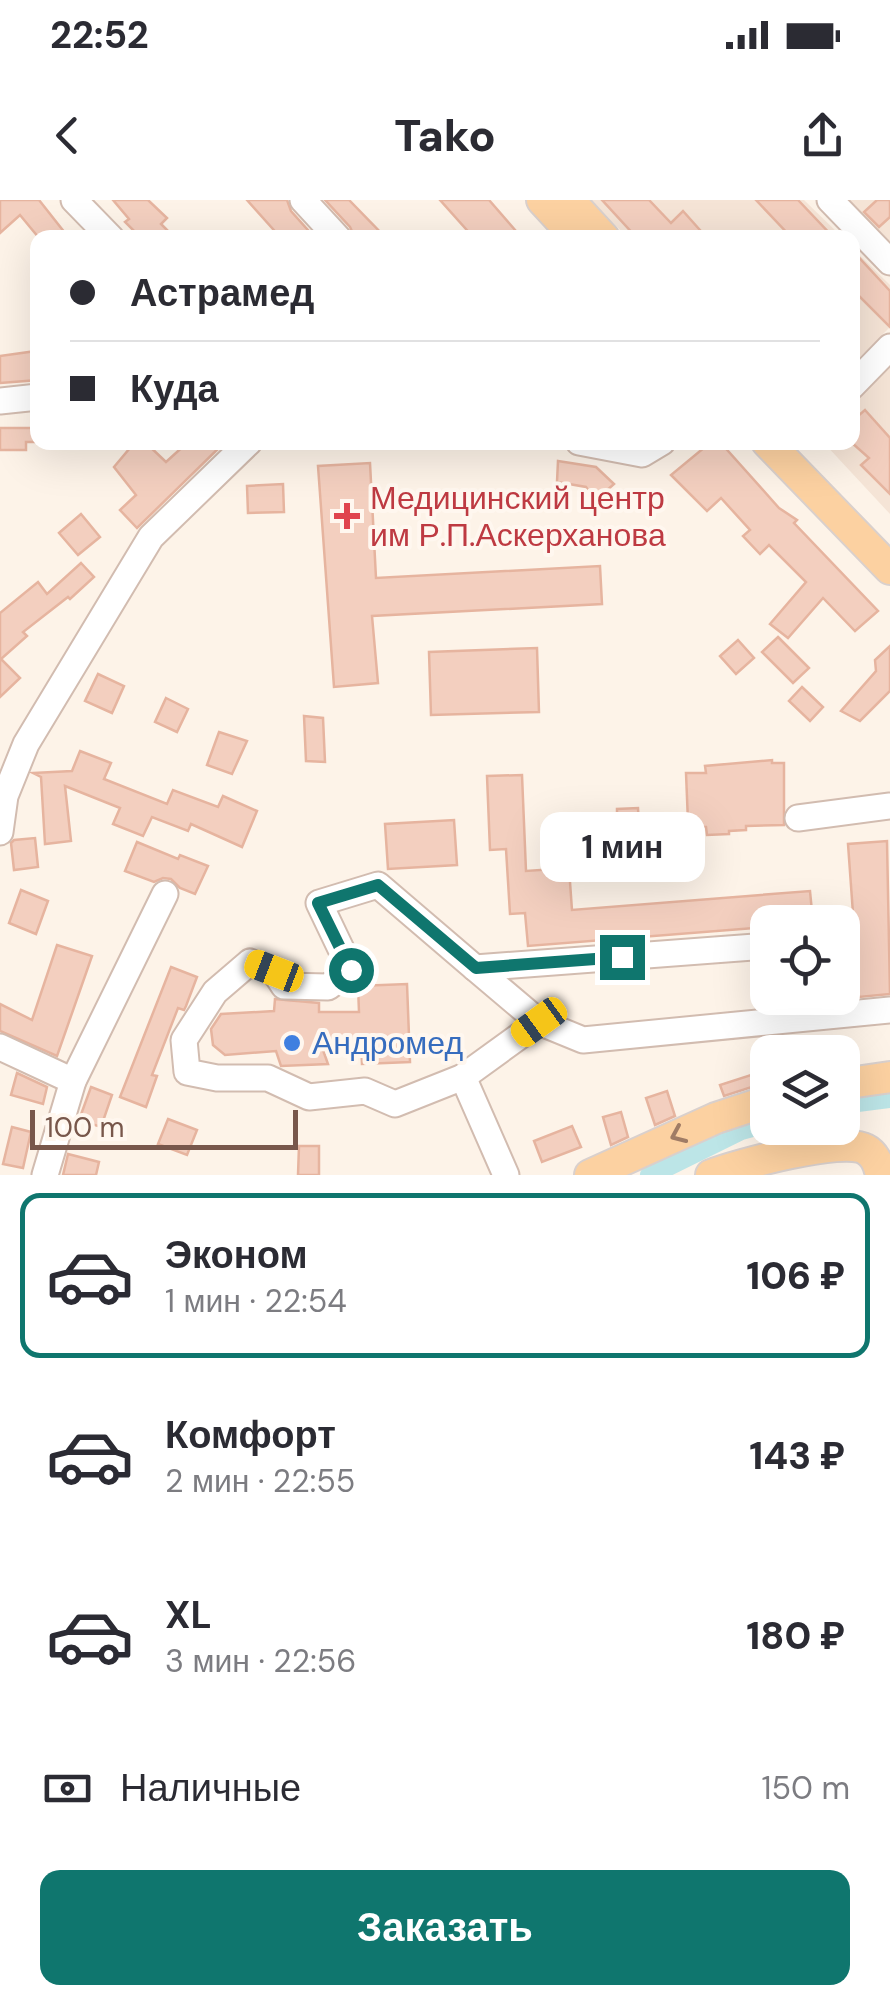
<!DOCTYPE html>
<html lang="ru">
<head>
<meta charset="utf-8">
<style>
  body { margin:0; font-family:"DM Sans",sans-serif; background:#f2f2f3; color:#2b2b33; height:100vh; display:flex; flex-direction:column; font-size:38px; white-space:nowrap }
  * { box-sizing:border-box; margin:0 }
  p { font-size:32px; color:#7c7c81 }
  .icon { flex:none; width:55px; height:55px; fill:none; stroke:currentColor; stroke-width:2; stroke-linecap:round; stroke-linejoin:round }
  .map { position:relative; height:975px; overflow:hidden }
  .details { display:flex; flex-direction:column; background:#fff; flex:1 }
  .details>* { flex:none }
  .banner { position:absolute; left:30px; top:30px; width:830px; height:220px; border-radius:20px; box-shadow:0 10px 40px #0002; display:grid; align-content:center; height:220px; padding:0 40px; background:#fff }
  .tools { position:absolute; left:750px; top:705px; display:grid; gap:20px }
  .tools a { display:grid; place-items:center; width:110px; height:110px; border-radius:20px; background:#fff; box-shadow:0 10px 40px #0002; font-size:50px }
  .scale { position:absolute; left:30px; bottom:25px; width:268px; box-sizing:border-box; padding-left:10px; border:5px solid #78574b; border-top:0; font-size:28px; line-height:35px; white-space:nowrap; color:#78574b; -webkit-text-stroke:8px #fff7ef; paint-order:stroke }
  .end { position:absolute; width:45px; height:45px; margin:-22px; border:12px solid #0f766e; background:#fff; box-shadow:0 0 0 5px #fff }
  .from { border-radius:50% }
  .bubble { position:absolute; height:70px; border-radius:20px; background:#fff; box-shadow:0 10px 40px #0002; font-size:32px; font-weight:800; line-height:70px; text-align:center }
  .car { position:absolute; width:30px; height:60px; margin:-30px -15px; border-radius:12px; box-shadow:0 0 8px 2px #0007; background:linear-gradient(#f5c518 24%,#345 0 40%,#f5c518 0 76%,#345 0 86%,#f5c518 0) }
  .banner b { display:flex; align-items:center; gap:35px; height:95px; font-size:38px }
  .banner b+b { border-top:2px solid #e1e1e2 }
  .banner i { width:25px; height:25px; background:#2b2b33 }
  ul { padding:18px 0 0; list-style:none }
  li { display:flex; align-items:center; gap:30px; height:165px; margin:0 20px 15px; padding:0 20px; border:5px solid transparent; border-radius:20px }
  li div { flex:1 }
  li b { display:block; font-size:38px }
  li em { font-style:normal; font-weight:800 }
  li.current { border-color:#0f766e }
  li>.icon { width:90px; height:90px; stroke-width:1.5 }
  .pay { display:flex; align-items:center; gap:25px; height:110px; padding:0 40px; font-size:38px }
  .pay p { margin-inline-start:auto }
  .button { display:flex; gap:20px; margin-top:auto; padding:20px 40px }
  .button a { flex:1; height:115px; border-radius:20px; background:#0f766e; color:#fff; font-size:40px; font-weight:800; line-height:115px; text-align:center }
  .status { display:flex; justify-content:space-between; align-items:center; height:70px; padding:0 50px; background:#fff; direction:ltr }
  .status svg { height:28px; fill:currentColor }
  header { display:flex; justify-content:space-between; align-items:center; height:130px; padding:0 40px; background:#fff; font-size:45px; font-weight:800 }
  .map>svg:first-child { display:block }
</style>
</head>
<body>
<div class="status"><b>22:52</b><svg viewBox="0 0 49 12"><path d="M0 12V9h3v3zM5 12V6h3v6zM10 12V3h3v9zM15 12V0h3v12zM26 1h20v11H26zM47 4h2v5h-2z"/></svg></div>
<header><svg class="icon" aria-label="back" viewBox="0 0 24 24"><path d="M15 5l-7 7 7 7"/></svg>Tako<svg class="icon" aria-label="share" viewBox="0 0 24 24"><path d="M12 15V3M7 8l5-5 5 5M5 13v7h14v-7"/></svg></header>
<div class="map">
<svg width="890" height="975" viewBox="0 0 890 975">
  <rect width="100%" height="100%" fill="#fdf3e8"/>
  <g fill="#f5e4d6">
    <polygon points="591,0 804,0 842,37 627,37"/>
    <polygon points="845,0 890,0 890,49"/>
    <polygon points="852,48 890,85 890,127 853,164"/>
    <polygon points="890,167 890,314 824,243 852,242 853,203"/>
  </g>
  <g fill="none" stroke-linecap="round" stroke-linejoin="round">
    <g stroke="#bce5e7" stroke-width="20">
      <polyline points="842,904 890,898"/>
      <polyline points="650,975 741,930 768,923"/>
    </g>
  </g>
  <g fill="#f3cfbf" stroke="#e6b49f" stroke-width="2.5">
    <polygon points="0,0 39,0 69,38 39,38 20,15 0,33"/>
    <polygon points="113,0 148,0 167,18 161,24 175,38 141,38 125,22 129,19"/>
    <polygon points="247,0 287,0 291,11 315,38 281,38"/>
    <polygon points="325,0 349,0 386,38 355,38 350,27"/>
    <polygon points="440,0 489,0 522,38 474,38"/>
    <polygon points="602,0 649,0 671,23 683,11 707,38 637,38"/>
    <polygon points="756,0 798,0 834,38 792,38"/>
    <polygon points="877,0 890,0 890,17 879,27 864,12"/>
    <polygon points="852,50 890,91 890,127 852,89"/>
    <polygon points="36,151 38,180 0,183 0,156"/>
    <polygon points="865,210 890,238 890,294 861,265 869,258 852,243 852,221"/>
    <polygon points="0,228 38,228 38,242 26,242 26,250 0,250"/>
    <polygon points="135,242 145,242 166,262 188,242 225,242 137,328 120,310 136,295 114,267"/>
    <polygon points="711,242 720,242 779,308 797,320 794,323 878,411 855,431 823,398 788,438 770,424 806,382 769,345 760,354 743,336 750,330 721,298 707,311 671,275"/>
    <polygon points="558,261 596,267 614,284 595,301 586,287 557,282"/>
    <polygon points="370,263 376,378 600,366 602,404 372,416 378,483 334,487 318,266"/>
    <polygon points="283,284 284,312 248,313 247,286"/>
    <polygon points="81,314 100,337 78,355 59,333"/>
    <polygon points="81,363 94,377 70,399 68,397 23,432 27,436 1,459 20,478 0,497 0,413 38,382 47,394"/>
    <polygon points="778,437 809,468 793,483 762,452"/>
    <polygon points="738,440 754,458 736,474 720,456"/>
    <polygon points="890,446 890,491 860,521 841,511 876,471 875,460"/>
    <polygon points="537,448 539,512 431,515 429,452"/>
    <polygon points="98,474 124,486 112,513 85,501"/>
    <polygon points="802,487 823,507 810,521 789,501"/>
    <polygon points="166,498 188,509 177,532 155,522"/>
    <polygon points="304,516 323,518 325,562 306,561"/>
    <polygon points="219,532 247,541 232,574 207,565"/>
    <polygon points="80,551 111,563 104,579 167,604 173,590 218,607 223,596 257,611 242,647 191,624 188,631 152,617 143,636 113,624 120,608 65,586 71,641 45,644 41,577 33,573 72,571"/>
    <polygon points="772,560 772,563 784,563 784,625 746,626 746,630 729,631 729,634 707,635 706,627 693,627 693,622 688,622 686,573 706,573 705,566"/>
    <polygon points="522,575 526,671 569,668 572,710 810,691 813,722 768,722 768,727 528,746 525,713 510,714 506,649 490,650 487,576"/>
    <polygon points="638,608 639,625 617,626 617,609"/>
    <polygon points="454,620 457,665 388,669 385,624"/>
    <polygon points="35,638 38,667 14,670 11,643 14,640"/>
    <polygon points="887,641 890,794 859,797 848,644"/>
    <polygon points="137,642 178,659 180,655 208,666 195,694 180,688 171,679 163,678 154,682 125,671"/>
    <polygon points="21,690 48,701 36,734 9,723"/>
    <polygon points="57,745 92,756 57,856 0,831 0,804 32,820"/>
    <polygon points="171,767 197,777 186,806 184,810 178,808 152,875 157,876 146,907 120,897"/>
    <polygon points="407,784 410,862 362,864 361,840 323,850 328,864 281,866 276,851 225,855 213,845 211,829 221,814 274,811 275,799 319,803 319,812 359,812 358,786"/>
    <polygon points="17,873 47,887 43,904 11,895"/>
    <polygon points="751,875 755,886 724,896 720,885"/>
    <polygon points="91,887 112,895 101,927 79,920"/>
    <polygon points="667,891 675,916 655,925 646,898"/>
    <polygon points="621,912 628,937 611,945 603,917"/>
    <polygon points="168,919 197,930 187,955 158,944"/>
    <polygon points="572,926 581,947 542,962 534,941"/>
    <polygon points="12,927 31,932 23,968 3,964"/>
    <polygon points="299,946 319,946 319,975 298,975"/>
    <polygon points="68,954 99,962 96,975 63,975"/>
  </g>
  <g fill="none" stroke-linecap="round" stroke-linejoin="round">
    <defs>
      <g id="minor">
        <polyline points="74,0 111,38"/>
        <polyline points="303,0 338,38"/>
        <polyline points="830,0 890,62"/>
        <polyline points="852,186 890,147"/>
        <polyline points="0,201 38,197"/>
        <polyline points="579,242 642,254 662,242"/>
        <polyline points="798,618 890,606"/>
        <polyline points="0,632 5,596 26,544 151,337 249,242"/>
        <polyline points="475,768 539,822 583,840 890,810"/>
        <polyline points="539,822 463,877 395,904 365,891 309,897 268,878 217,878 187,872 184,840 215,792 250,762 274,771 284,786 328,787 351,770 319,703 378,685 475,768 768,746"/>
        <polyline points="0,847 73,881"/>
        <polyline points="463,877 506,975"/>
        <polyline points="45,975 73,881 165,694"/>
      </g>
      <g id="major">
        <polyline points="542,0 577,38"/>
        <polyline points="569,0 604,38"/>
        <polyline points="767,242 890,369"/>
        <polyline points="842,884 890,877"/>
        <polyline points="590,975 716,918 768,901"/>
        <path d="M 711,975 C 736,965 844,936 865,949 C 875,954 879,965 881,975"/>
      </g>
    </defs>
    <use href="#minor" stroke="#d2bcb0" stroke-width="29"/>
    <use href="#major" stroke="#d9d0cd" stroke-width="34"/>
    <use href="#minor" stroke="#fff" stroke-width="25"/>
    <use href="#major" stroke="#fcd1a1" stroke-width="30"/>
  </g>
  <defs><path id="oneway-chevron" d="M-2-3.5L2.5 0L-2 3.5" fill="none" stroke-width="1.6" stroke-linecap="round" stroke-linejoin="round" transform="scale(2.5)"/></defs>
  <use stroke="#a07c65" href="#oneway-chevron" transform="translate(678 935) rotate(156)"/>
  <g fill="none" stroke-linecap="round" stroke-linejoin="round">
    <polyline stroke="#0f766e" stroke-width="12" points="351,770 318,703 378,685 476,768 622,757"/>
  </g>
  <path fill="#e0444e" stroke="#fff7ef" stroke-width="4" d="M342 301h10v10h10v10h-10v10h-10v-10h-10v-10h10z"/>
  <circle fill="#3f7fe0" stroke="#fff7ef" stroke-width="4" cx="292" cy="843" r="10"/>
  <g text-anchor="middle" stroke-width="8" stroke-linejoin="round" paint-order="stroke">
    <g font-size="32" fill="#be3a42" stroke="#fff7ef" text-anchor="start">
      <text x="370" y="309">Медицинский центр<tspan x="370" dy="37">им Р.П.Аскерханова</tspan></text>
    </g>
    <g font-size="32" fill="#366cbe" stroke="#fff7ef" text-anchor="start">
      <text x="312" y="854">Андромед</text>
    </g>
  </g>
</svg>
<div class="tools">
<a><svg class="icon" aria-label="locate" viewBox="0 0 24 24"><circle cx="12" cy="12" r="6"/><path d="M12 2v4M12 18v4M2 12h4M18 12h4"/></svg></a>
<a><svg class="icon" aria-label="layers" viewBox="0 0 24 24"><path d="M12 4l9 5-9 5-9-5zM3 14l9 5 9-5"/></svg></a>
</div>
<div class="scale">100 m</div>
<i class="end from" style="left:351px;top:770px"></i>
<i class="end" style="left:622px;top:757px"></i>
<div class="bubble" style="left:540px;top:612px;width:165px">1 мин</div>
<i class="car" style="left:274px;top:771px;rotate:291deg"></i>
<i class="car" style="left:539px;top:822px;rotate:234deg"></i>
<div class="banner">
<b><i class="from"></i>Астрамед</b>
<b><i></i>Куда</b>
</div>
</div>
<section class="details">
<ul>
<li class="current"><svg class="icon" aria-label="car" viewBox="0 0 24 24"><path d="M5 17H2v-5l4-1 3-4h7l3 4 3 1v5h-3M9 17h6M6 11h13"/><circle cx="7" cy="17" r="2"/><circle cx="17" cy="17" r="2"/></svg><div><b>Эконом</b><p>1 мин · 22:54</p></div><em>106 ₽</em></li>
<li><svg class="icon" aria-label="car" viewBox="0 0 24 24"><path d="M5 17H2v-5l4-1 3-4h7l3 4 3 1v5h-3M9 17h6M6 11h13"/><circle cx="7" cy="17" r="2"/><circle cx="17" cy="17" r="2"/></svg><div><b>Комфорт</b><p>2 мин · 22:55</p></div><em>143 ₽</em></li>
<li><svg class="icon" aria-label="car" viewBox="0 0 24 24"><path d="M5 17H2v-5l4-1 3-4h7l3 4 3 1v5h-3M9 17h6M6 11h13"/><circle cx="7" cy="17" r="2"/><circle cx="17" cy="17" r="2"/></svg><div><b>XL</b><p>3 мин · 22:56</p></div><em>180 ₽</em></li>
</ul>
<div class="pay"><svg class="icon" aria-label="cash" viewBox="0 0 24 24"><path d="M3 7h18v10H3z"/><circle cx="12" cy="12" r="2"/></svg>Наличные<p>150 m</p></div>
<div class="button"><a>Заказать</a></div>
</section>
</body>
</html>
